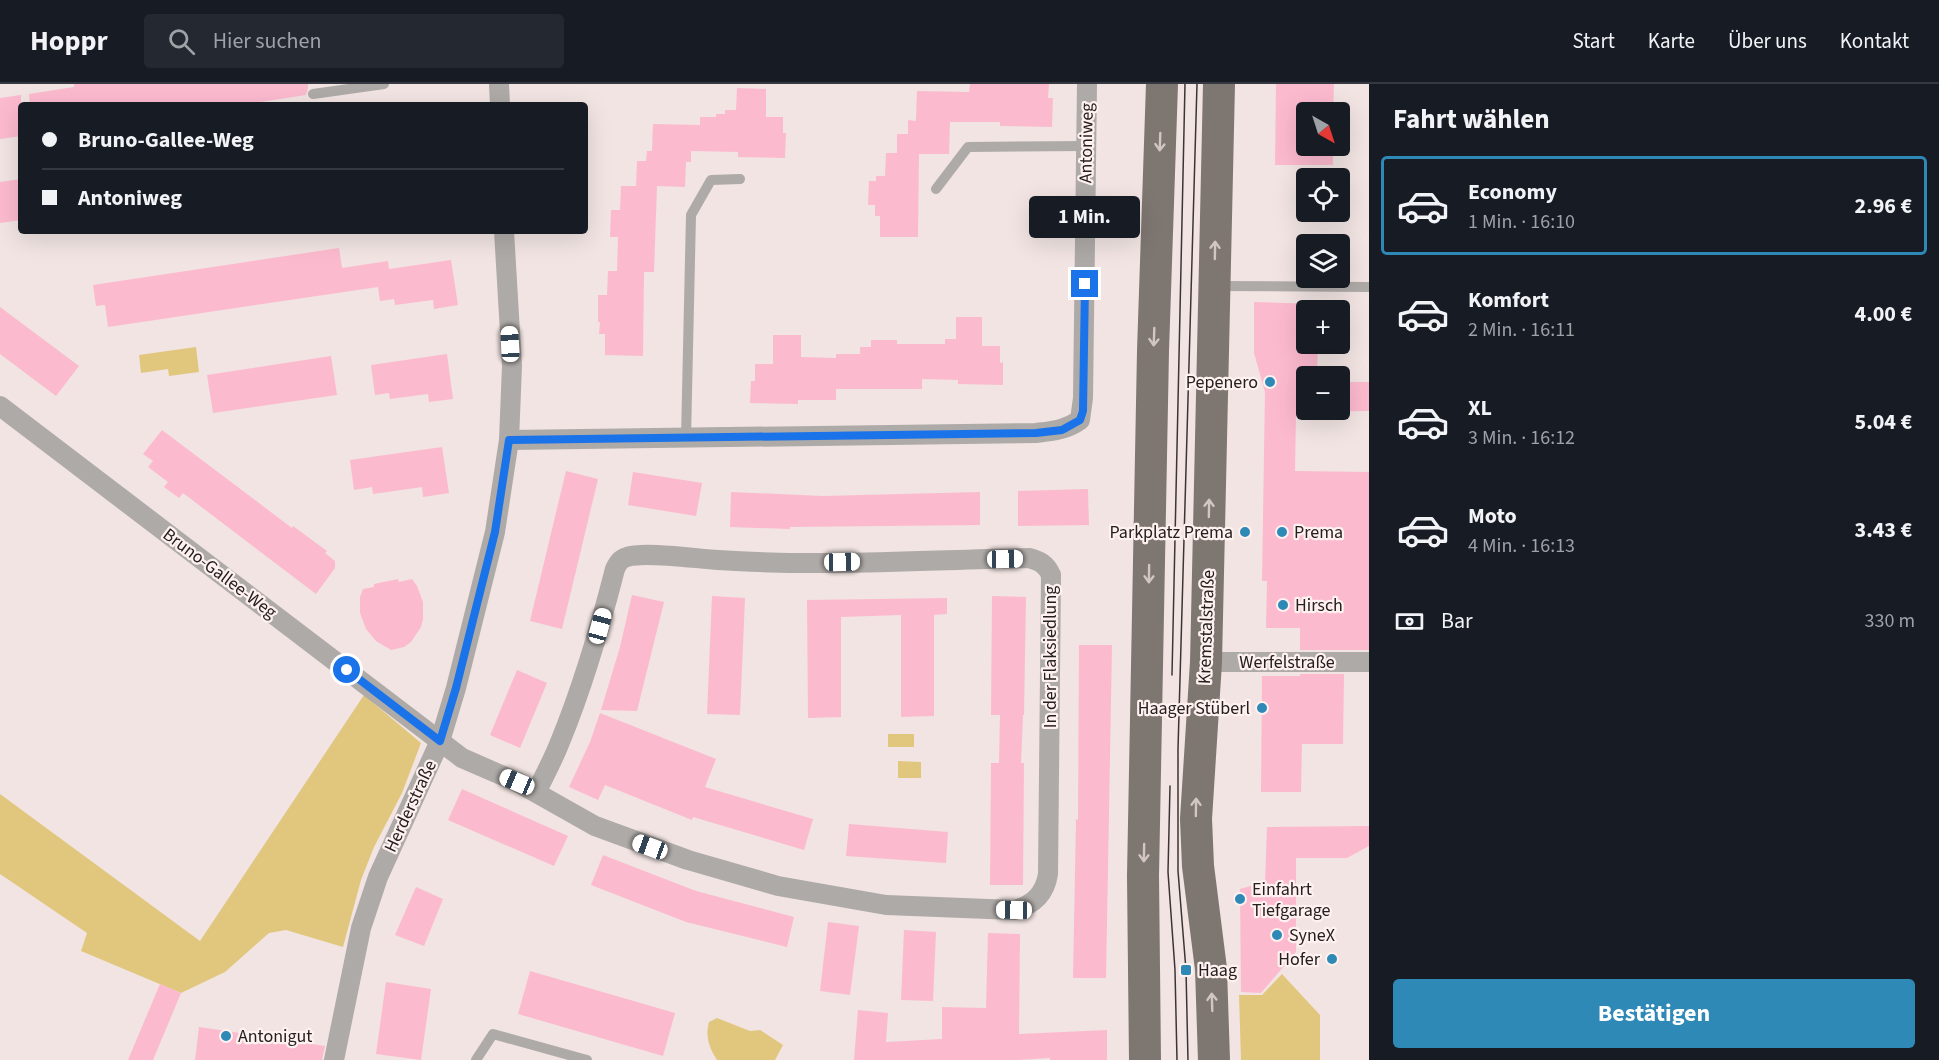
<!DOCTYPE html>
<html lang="de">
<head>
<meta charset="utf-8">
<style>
  body { margin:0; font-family:"Source Sans 3",sans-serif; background:#242831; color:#f1f3f6; height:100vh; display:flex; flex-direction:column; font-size:22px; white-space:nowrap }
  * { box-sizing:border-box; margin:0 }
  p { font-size:20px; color:#9ea1a6 }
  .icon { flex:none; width:33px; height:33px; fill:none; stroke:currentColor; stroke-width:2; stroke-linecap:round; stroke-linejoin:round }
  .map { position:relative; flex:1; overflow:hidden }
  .panel { display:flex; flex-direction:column; background:#171b24; width:570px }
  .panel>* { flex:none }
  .top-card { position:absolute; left:18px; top:18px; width:570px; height:132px; border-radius:6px; box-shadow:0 6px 24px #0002; display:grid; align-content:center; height:132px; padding:0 24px; background:#171b24 }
  .needle { width:39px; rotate:141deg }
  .tools { position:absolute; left:1296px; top:18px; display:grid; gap:12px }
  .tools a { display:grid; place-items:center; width:54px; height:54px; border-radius:6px; background:#171b24; box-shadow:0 6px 24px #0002; font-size:30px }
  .end { position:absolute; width:27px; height:27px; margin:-14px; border:8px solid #1a73e8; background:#fff; box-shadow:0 0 0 3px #fff }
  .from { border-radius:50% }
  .bubble { position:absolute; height:42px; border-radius:6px; background:#171b24; box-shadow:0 6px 24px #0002; font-size:20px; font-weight:700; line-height:42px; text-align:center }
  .car { position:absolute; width:18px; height:36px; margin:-18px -9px; border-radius:8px; box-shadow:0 0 4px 2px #0007; background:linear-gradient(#fff 24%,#345 0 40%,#fff 0 76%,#345 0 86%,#fff 0) }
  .top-card b { display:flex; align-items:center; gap:21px; height:57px; font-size:22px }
  .top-card b+b { border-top:2px solid #363941 }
  .top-card i { width:15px; height:15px; background:#f1f3f6 }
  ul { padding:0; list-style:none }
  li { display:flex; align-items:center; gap:18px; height:99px; margin:0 12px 9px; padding:0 12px; border:3px solid transparent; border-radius:6px }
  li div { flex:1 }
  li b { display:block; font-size:22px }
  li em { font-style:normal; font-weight:700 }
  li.current { border-color:#2e89b6 }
  li>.icon { width:54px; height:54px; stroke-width:1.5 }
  h2 { padding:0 24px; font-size:27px; line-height:72px }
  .pay { display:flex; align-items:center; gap:15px; height:66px; padding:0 24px; font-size:22px }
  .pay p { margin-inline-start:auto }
  .action { display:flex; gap:12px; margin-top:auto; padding:12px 24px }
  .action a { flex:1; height:69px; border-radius:6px; background:#2e89b6; color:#fff; font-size:24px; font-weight:700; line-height:69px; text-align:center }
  header { display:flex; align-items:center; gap:36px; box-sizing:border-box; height:84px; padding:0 30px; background:#171b24; border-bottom:2px solid #363941 }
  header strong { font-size:28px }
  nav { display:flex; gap:33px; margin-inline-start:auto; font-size:21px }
  .search { width:420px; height:54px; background:#242831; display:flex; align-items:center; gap:15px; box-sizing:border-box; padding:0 21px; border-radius:6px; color:#9ea1a6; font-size:22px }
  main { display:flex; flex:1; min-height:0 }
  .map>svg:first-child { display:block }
</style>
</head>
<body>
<header>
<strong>Hoppr</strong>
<div class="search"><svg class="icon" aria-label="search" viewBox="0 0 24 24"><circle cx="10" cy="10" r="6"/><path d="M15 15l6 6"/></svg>Hier suchen</div>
<nav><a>Start</a><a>Karte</a><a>Über uns</a><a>Kontakt</a></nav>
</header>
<main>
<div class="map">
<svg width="1369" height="976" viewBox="0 0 1369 976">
  <rect width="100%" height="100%" fill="#f1e4e2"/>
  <g fill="#e1c77e">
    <polygon points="196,263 199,288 169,292 168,285 141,289 139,271"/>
    <polygon points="364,611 421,659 402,709 374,763 361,796 343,863 286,846 269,849 225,888 181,909 81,867 87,849 0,790 0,710 200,857"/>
    <rect x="888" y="650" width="26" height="13"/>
    <polygon points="898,677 921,678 921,694 898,694"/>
    <polygon points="1282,890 1320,931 1320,976 1241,976 1239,911 1262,911"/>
    <path d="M 717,934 L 750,947 L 760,946 L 783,961 L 775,976 L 717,976 C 709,964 705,952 709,938 Z"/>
  </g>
  <g fill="#fcbacf">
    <polygon points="74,0 308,0 308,4 306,11 240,21 30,21 29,10 74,3"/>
    <polygon points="970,0 1049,0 1048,14 1053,14 1052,43 1000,42 1000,38 950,38 949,70 919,70 918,153 880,153 880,132 875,132 875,121 868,121 869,97 876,97 876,92 885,92 886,69 897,69 897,50 908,50 908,36 916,37 917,7 969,8"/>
    <polygon points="1276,0 1334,0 1333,28 1306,28 1306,62 1333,62 1333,81 1275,81"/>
    <polygon points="737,4 766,5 766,33 783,33 783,49 786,49 785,74 738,73 738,68 691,67 691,78 686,78 685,103 657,102 654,188 644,188 643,272 605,271 605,250 599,250 600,238 598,238 598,211 607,211 608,187 617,187 618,153 610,153 611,126 620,126 621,102 636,102 637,77 646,77 647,67 652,67 653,40 700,41 700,33 716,33 716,30 725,30 725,26 736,26"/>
    <polygon points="21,11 21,52 0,55 0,14"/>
    <polygon points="21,95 21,136 0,139 0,98"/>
    <polygon points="339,164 342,184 388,177 389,185 451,176 458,221 434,225 433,216 395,221 394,215 380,217 378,203 108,243 105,221 96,222 93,201"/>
    <polygon points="1254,218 1318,220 1318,226 1306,226 1306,260 1318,260 1317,292 1306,292 1306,326 1340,326 1340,298 1369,298 1369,327 1296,328 1295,387 1369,388 1369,566 1300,566 1300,544 1266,544 1267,497 1262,497 1265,308 1254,269"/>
    <polygon points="0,223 79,282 56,312 0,270"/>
    <polygon points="956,233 982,233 982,262 1000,262 1000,279 1003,278 1003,301 958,300 958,296 922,295 922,305 836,305 836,316 798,316 798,320 750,319 751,297 755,297 755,280 773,280 773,251 801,251 801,273 836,274 836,270 860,270 860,263 871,263 871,256 897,256 897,260 945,260 945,255 956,255"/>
    <polygon points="447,270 453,315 429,318 428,310 390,315 389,309 375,311 371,281"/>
    <polygon points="331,272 337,311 213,329 207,291"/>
    <polygon points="162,346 292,444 293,442 327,467 325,469 335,477 335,484 316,510 183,409 179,414 164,403 168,398 148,383 153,377 143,370"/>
    <polygon points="442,363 449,409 423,413 422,403 373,410 372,403 354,406 350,376"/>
    <polygon points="566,387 598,395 562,545 530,537"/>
    <polygon points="633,388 702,399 696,432 628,421"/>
    <polygon points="1088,405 1089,441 1018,442 1018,407"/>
    <polygon points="731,408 823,412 980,408 980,441 790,443 790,445 730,443"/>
    <polygon points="398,495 399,498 412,495 417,502 423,518 423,535 421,543 411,558 404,563 391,566 376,557 366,545 360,529 360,513 363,505 374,503 374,500"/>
    <polygon points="632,511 664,518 637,627 601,626 620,563"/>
    <polygon points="712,512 745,514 740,631 707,630"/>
    <polygon points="992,512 1026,513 1024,631 1023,631 1021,679 1024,679 1023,801 990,801 991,679 999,679 1000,631 991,631"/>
    <polygon points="947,514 947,530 934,531 934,632 901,633 901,531 841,533 841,633 808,634 807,516"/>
    <polygon points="1079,561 1112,561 1106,894 1073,894 1076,735 1078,736"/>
    <polygon points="517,586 547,599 520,664 490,651"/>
    <polygon points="1300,590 1344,590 1343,660 1302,660 1301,708 1261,708 1262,592 1300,592"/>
    <polygon points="600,629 716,675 705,703 813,735 804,766 693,733 692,736 605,701 598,716 569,703 590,658"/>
    <polygon points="462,705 568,752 554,782 448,736"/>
    <polygon points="849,740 948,748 946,779 846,772"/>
    <polygon points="1369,742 1369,762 1347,774 1296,774 1296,868 1261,909 1241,908 1240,805 1265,798 1267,743"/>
    <polygon points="603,771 696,807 794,833 787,863 686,838 591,801"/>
    <polygon points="416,803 443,815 424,862 395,851"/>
    <polygon points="828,838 859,842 850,911 820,907"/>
    <polygon points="904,846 936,848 933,917 901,916"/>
    <polygon points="988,849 1020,850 1019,950 1107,946 1107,976 1050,976 1050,974 1018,976 854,976 858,926 888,929 886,958 942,955 942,923 986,924"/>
    <polygon points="530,887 675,929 663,972 518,930"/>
    <polygon points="386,898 431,905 421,976 376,970"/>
    <polygon points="160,900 181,909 153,976 128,976"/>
    <polygon points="199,943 325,962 322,976 195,976"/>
  </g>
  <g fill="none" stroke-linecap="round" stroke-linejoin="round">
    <g stroke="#aeaaa7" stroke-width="10">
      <polyline points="313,10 384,0"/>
      <polyline points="936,105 968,63 1086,62"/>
      <polyline points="1216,202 1369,203"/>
      <polyline points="686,354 691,131 711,96 740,95"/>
      <polyline points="476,976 493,950 587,976"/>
    </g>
    <g stroke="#aeaaa7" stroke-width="20">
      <polyline points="499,0 500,21"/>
      <path d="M 0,322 L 462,674 L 517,698 L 595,742 L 688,776 L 778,802 L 886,821 L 1014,826 C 1033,821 1045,810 1048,790 L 1051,491 C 1046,480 1040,477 1029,474 C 925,476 821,483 718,476 C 698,475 644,467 627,473 C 620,475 618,479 615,485 C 600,544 583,602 560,658 C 553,676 544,692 536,709"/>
      <path d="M 509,356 L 1036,349 C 1052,347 1066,346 1080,336 L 1083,314 L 1087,0"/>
      <polyline points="1206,578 1369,578"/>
      <polyline points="334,976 361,844 378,793 440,657 456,604 495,448 509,356 512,282 504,147"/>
    </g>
    <g stroke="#7e7671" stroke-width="32">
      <polyline points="1145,976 1143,792 1153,267 1162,0"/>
      <polyline points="1214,976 1211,885 1198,782 1196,735 1206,578 1219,0"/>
    </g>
    <g stroke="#3b3635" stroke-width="1.5">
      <polyline points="1172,591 1185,0"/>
      <polyline points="1170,702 1168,788 1175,886 1177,976"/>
      <polyline points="1188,976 1186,886 1178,787 1178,665 1197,0"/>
    </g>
  </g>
  <defs><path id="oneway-shaft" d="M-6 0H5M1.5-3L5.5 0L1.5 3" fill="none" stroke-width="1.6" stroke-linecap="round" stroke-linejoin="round" transform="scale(1.5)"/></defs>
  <g stroke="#d2c6c3">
    <use href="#oneway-shaft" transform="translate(1160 58) rotate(92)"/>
    <use href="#oneway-shaft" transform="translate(1215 166) rotate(-89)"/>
    <use href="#oneway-shaft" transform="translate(1154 253) rotate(92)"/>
    <use href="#oneway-shaft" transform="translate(1209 424) rotate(-89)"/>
    <use href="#oneway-shaft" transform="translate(1149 490) rotate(91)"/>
    <use href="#oneway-shaft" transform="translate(1196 723) rotate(-89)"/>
    <use href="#oneway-shaft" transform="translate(1144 769) rotate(91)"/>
    <use href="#oneway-shaft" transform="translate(1212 918) rotate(-92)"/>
  </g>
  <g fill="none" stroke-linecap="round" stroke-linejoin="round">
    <polyline stroke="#1a73e8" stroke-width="8" points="347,586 440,657 456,604 495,448 509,356 1036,349 1062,346 1080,336 1083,327 1085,200"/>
  </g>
  <g fill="#2e89b6" stroke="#fff1ef" stroke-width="2">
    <circle cx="1270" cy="298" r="6"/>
    <circle cx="1245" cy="448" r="6"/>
    <circle cx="1282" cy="448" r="6"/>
    <circle cx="1283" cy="521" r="6"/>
    <circle cx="1262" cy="624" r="6"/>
    <circle cx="1240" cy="815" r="6"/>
    <circle cx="1277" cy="851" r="6"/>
    <circle cx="1332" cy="875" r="6"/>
    <rect x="1180" y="880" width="12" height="12" rx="3"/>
    <circle cx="226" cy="952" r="6"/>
  </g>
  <g text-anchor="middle" stroke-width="4.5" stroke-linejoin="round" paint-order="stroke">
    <g font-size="18" fill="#24201f" stroke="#fff1ef">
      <text transform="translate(1086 59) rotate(-89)" y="6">Antoniweg</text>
      <text transform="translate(220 489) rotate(37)" y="6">Bruno-Gallee-Weg</text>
      <text transform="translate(1206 543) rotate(-88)" y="6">Kremstalstraße</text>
      <text transform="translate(1050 573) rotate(-90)" y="6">In der Flaksiedlung</text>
      <text x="1287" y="584">Werfelstraße</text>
      <text transform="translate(410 722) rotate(-65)" y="6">Herderstraße</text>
    </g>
    <g font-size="18" fill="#24201f" stroke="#fff1ef" text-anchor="start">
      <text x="1258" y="304" text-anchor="end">Pepenero</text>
      <text x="1233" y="454" text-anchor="end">Parkplatz Prema</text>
      <text x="1294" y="454">Prema</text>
      <text x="1295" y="527">Hirsch</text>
      <text x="1250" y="630" text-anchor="end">Haager Stüberl</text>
      <text x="1252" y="811">Einfahrt<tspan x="1252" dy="21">Tiefgarage</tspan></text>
      <text x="1289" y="857">SyneX</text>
      <text x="1320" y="881" text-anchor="end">Hofer</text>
      <text x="1198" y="892">Haag</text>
      <text x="238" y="958">Antonigut</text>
    </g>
  </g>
</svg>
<div class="tools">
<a><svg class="needle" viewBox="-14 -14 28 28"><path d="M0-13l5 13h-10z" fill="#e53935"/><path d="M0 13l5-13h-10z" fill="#9ea1a6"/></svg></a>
<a><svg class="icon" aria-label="locate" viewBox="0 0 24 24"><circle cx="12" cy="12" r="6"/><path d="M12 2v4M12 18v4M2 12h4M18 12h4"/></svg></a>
<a><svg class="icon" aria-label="layers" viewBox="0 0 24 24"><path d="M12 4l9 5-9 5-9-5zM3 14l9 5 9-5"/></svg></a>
<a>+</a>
<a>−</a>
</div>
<i class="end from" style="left:347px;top:586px"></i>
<i class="end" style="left:1085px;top:200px"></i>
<div class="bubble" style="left:1029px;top:112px;width:111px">1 Min.</div>
<i class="car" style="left:510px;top:260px;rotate:357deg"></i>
<i class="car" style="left:1005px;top:475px;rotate:89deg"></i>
<i class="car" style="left:842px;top:478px;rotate:89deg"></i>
<i class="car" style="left:600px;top:542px;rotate:15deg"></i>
<i class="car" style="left:517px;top:698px;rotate:293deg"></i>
<i class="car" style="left:650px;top:763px;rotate:290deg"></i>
<i class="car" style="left:1014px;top:826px;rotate:271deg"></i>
<div class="top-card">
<b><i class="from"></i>Bruno-Gallee-Weg</b>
<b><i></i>Antoniweg</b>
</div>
</div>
<section class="panel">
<h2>Fahrt wählen</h2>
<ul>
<li class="current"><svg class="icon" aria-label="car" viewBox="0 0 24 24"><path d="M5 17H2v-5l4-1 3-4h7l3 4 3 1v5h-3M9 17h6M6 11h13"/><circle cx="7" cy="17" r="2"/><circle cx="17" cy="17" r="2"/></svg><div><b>Economy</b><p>1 Min. · 16:10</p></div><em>2.96 €</em></li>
<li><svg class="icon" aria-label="car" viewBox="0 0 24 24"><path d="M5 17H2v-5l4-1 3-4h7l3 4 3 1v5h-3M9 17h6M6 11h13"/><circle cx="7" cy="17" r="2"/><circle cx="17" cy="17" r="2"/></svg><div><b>Komfort</b><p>2 Min. · 16:11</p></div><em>4.00 €</em></li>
<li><svg class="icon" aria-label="car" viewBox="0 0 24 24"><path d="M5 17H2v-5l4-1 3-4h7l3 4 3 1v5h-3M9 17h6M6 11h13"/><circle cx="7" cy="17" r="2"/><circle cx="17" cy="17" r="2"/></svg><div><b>XL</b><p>3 Min. · 16:12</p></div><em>5.04 €</em></li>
<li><svg class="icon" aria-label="car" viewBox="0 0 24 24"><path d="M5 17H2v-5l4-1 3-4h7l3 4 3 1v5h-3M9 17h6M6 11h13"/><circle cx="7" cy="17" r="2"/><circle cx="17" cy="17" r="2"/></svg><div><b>Moto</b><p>4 Min. · 16:13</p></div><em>3.43 €</em></li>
</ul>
<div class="pay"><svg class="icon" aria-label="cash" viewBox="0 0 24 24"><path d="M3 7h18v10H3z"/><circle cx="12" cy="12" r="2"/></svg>Bar<p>330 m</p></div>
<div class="action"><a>Bestätigen</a></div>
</section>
</main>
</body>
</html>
